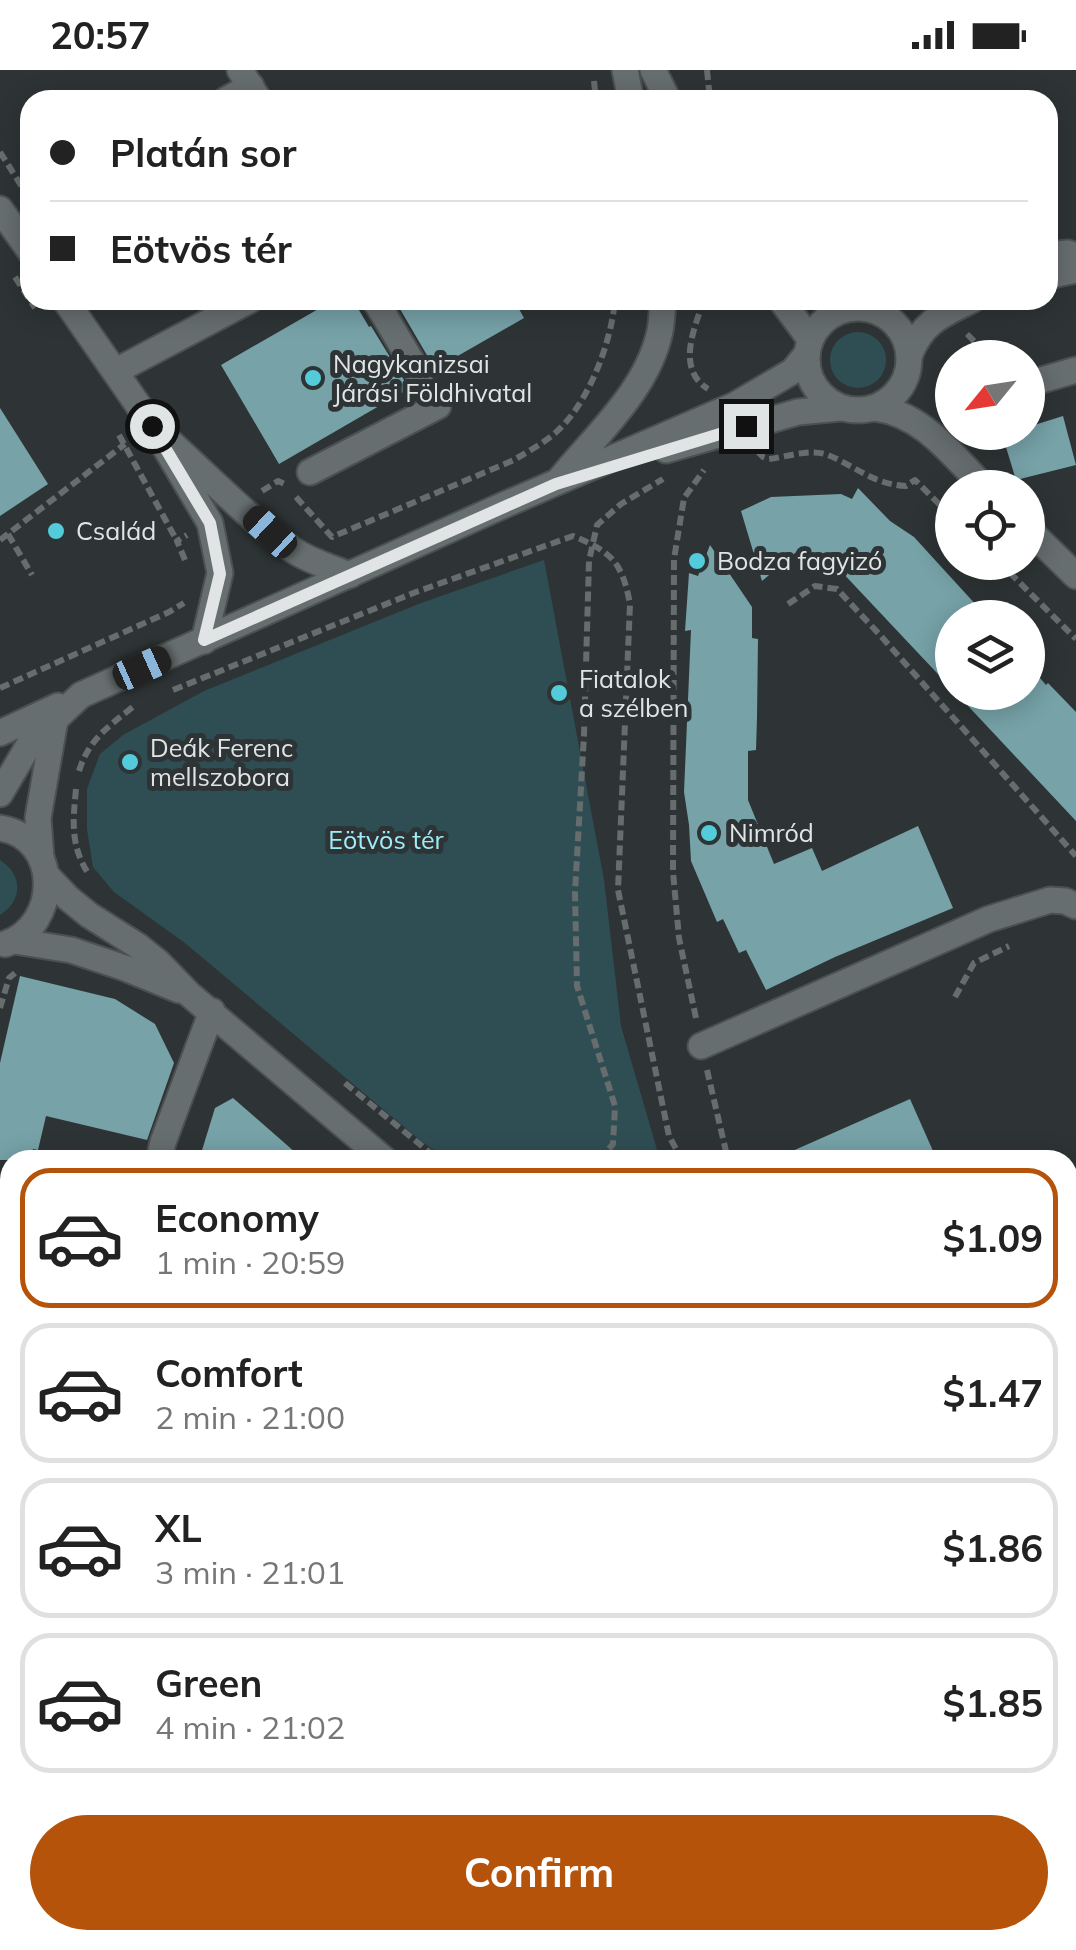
<!DOCTYPE html>
<html lang="en">
<head>
<meta charset="utf-8">
<style>
  body { margin:0; font-family:Mulish,sans-serif; background:#f6f6f6; color:#222; height:100vh; display:flex; flex-direction:column; font-size:38px; white-space:nowrap }
  * { box-sizing:border-box; margin:0 }
  p { font-size:32px; color:#767676 }
  .icon { flex:none; width:55px; height:55px; fill:none; stroke:currentColor; stroke-width:2; stroke-linecap:round; stroke-linejoin:round }
  .map { position:relative; flex:1; overflow:hidden }
  .side { position:absolute; left:0px; top:1080px; width:1078px; height:800px; display:flex; flex-direction:column; background:#fff; border-radius:30px 30px 0 0; box-shadow:0 5px 25px #0003 }
  .side>* { flex:none }
  .banner { position:absolute; left:20px; top:20px; width:1038px; height:220px; border-radius:30px; box-shadow:0 5px 25px #0003; display:grid; align-content:center; height:220px; padding:0 30px; background:#fff }
  .needle { width:65px; rotate:240deg }
  .fabs { position:absolute; left:935px; top:270px; display:grid; gap:20px }
  .fabs a { display:grid; place-items:center; width:110px; height:110px; border-radius:50%; background:#fff; box-shadow:0 5px 25px #0003; font-size:50px }
  .end { position:absolute; width:45px; height:45px; margin:-22px; border:12px solid #e0e4e5; background:#111; box-shadow:0 0 0 5px #111 }
  .from { border-radius:50% }
  .car { position:absolute; width:30px; height:60px; margin:-30px -15px; border-radius:12px; box-shadow:0 0 8px 2px #0007; background:linear-gradient(#222 24%,#8ab4d8 0 40%,#222 0 76%,#8ab4d8 0 86%,#222 0) }
  .banner b { display:flex; align-items:center; gap:35px; height:95px; font-size:38px }
  .banner b+b { border-top:2px solid #e0e0e0 }
  .banner i { width:25px; height:25px; background:#222 }
  ul { padding:18px 0 0; list-style:none }
  li { display:flex; align-items:center; gap:30px; height:140px; margin:0 20px 15px; padding:0 10px; border:5px solid #e0e0e0; border-radius:30px }
  li div { flex:1 }
  li b { display:block; font-size:38px }
  li em { font-style:normal; font-weight:700 }
  li.active { border-color:#b45309 }
  li>.icon { width:90px; height:90px; stroke-width:1.5 }
  .primary-button { display:flex; gap:20px; margin-top:auto; padding:20px 30px }
  .primary-button a { flex:1; height:115px; border-radius:60px; background:#b45309; color:#fff; font-size:40px; font-weight:700; line-height:115px; text-align:center }
  .status { display:flex; justify-content:space-between; align-items:center; height:70px; padding:0 50px; background:#fff; direction:ltr }
  .status svg { height:28px; fill:currentColor }
  .map>svg:first-child { display:block }
</style>
</head>
<body>
<div class="status"><b>20:57</b><svg viewBox="0 0 49 12"><path d="M0 12V9h3v3zM5 12V6h3v6zM10 12V3h3v9zM15 12V0h3v12zM26 1h20v11H26zM47 4h2v5h-2z"/></svg></div>
<div class="map">
<svg width="1076" height="1880" viewBox="0 0 1076 1880">
  <rect width="100%" height="100%" fill="#2e3435"/>
  <g fill="#2f4e53">
    <circle cx="858" cy="290" r="28"/>
    <polygon points="544,490 604,810 621,956 660,1090 448,1090 421,1071 185,873 114,822 93,797 87,759 87,719 100,684 123,665 204,621 421,533"/>
    <path d="M 0,790 C 23,805 23,830 0,845 Z"/>
  </g>
  <g fill="#76a2a8">
    <polygon points="334,230 353,230 369,257 371,256 407,315 403,317 405,321 279,394 221,295"/>
    <polygon points="416,230 514,230 524,248 435,299 400,239"/>
    <polygon points="0,338 48,414 0,446"/>
    <polygon points="1063,346 1076,395 1016,410 1002,364 1028,362 1028,357"/>
    <polygon points="858,418 890,451 914,467 988,548 952,548 952,619 839,499 829,493 787,490 762,511 741,441 771,427 841,424 852,429"/>
    <polygon points="710,475 752,537 752,568 758,569 757,648 756,680 748,681 748,730 774,794 812,778 822,801 918,756 953,838 835,887 766,920 746,880 739,883 723,849 717,852 691,791 689,755 684,722 691,560 685,561 689,503 698,506"/>
    <polygon points="1028,594 1046,615 1048,613 1076,642 1076,751 955,622 1028,622"/>
    <polygon points="20,906 115,929 155,954 174,993 147,1070 46,1046 38,1080 33,1079 30,1090 0,1090 0,993"/>
    <polygon points="233,1028 304,1090 199,1090 215,1038"/>
    <polygon points="910,1029 937,1090 772,1090"/>
  </g>
  <g fill="none" stroke-linecap="round" stroke-linejoin="round">
    <defs>
      <g id="minor">
        <polyline points="240,0 259,30"/>
        <polyline points="625,0 631,30"/>
        <polyline points="653,0 668,30"/>
        <polyline points="226,30 251,16"/>
        <polyline points="0,139 30,181"/>
        <polyline points="1048,185 1068,183 1076,186"/>
        <polyline points="1048,206 1076,200"/>
        <polyline points="65,230 152,355 210,453 220,503 204,571"/>
        <polyline points="781,230 810,269"/>
        <circle cx="858" cy="289" r="51"/>
        <path d="M 909,286 C 922,252 941,245 972,230"/>
        <polyline points="116,301 250,230"/>
        <polyline points="1028,314 1076,300"/>
        <path d="M 875,338 C 923,344 952,385 985,418"/>
        <path d="M 170,372 C 210,408 249,449 293,480 C 311,492 330,497 350,505"/>
        <polyline points="666,380 798,342 840,338"/>
        <polyline points="310,402 438,336 375,230"/>
        <path d="M 561,408 C 597,364 648,319 660,261 C 662,251 662,240 663,230"/>
        <polyline points="1028,459 1076,506"/>
        <polyline points="0,663 58,636"/>
        <polyline points="0,724 30,673 81,625 504,435 735,335 793,301 806,285"/>
        <path d="M 0,758 C 62,768 60,856 5,874"/>
        <polyline points="41,788 38,748 55,650"/>
        <polyline points="47,806 68,828 89,845 138,876 158,892 189,924 385,1090"/>
        <polyline points="15,871 71,880 125,898 179,920"/>
        <polyline points="701,976 989,849 1050,830 1065,831 1076,836"/>
        <polyline points="159,1090 163,1072 212,941"/>
        <polyline points="1068,1475 1076,1471"/>
        <polyline points="0,1633 10,1650"/>
        <polyline points="1068,1724 1076,1734"/>
        <polyline points="138,1870 144,1880"/>
        <polyline points="369,1880 382,1870"/>
      </g>
    </defs>
    <use href="#minor" stroke="#4b5051" stroke-width="29"/>
    <g stroke="#676d6e" stroke-width="6" stroke-dasharray="10 5" stroke-linecap="butt">
      <polyline points="707,0 710,30"/>
      <polyline points="594,11 596,30"/>
      <polyline points="0,82 24,120"/>
      <polyline points="15,207 35,238"/>
      <path d="M 704,230 C 694,259 676,299 708,319"/>
      <polyline points="967,264 978,275 982,288"/>
      <polyline points="119,365 177,471"/>
      <path d="M 757,381 L 763,387 L 769,389 C 786,387 808,379 825,384 C 855,395 871,414 906,416 L 915,410 L 952,447"/>
      <polyline points="262,421 278,411 285,414"/>
      <path d="M 296,427 L 332,467 L 514,390 C 527,382 542,374 554,364 C 588,335 611,274 615,230"/>
      <polyline points="8,464 32,505"/>
      <polyline points="0,470 125,374"/>
      <polyline points="185,490 177,471 187,465"/>
      <polyline points="999,492 1076,569"/>
      <polyline points="788,534 815,516 837,519 879,564 1076,786"/>
      <polyline points="0,618 169,542 184,533"/>
      <path d="M 173,620 L 416,522 L 573,466 C 612,482 622,492 630,534 L 618,820 L 669,1066 L 682,1090"/>
      <path d="M 79,701 C 89,669 108,657 134,636"/>
      <path d="M 76,719 C 73,750 70,775 88,803"/>
      <polyline points="955,927 974,893 1009,876"/>
      <polyline points="0,938 9,908 15,903"/>
      <polyline points="696,948 679,868 673,802 674,489 684,428 704,400"/>
      <polyline points="707,1000 728,1090"/>
      <polyline points="345,1013 439,1090"/>
      <polyline points="599,1090 613,1074 615,1036 577,916 575,822 584,665 589,491 597,455 621,434 663,409"/>
      <polyline points="1068,1177 1076,1168"/>
      <polyline points="1068,1179 1076,1198"/>
      <polyline points="0,1569 10,1585"/>
      <polyline points="1068,1660 1076,1671"/>
      <polyline points="0,1691 10,1708"/>
      <polyline points="1068,1803 1076,1815"/>
    </g>
    <use href="#minor" stroke="#676e6f" stroke-width="25"/>
  </g>
  <g fill="none" stroke-linecap="round" stroke-linejoin="round">
    <polyline stroke="#e0e4e5" stroke-width="12" points="152,356 210,453 220,504 204,570 556,414 746,356"/>
  </g>
  <g fill="#53cbda" stroke="#2e3435" stroke-width="4">
    <circle cx="313" cy="308" r="10"/>
    <circle cx="56" cy="461" r="10"/>
    <circle cx="697" cy="491" r="10"/>
    <circle cx="559" cy="623" r="10"/>
    <circle cx="130" cy="692" r="10"/>
    <circle cx="709" cy="763" r="10"/>
  </g>
  <g text-anchor="middle" stroke-width="10" stroke-linejoin="round" paint-order="stroke">
    <g font-size="25" fill="#e0e4e5" stroke="#2e3435" text-anchor="start">
      <text x="333" y="303">Nagykanizsai<tspan x="333" dy="29">Járási Földhivatal</tspan></text>
      <text x="76" y="470">Család</text>
      <text x="717" y="500">Bodza fagyizó</text>
      <text x="579" y="618">Fiatalok<tspan x="579" dy="29">a szélben</tspan></text>
      <text x="150" y="687">Deák Ferenc<tspan x="150" dy="29">mellszobora</tspan></text>
      <text x="729" y="772">Nimród</text>
    </g>
    <g font-size="25" fill="#9fedf8" stroke="#2e3435">
      <text x="386" y="779">Eötvös tér</text>
    </g>
  </g>
</svg>
<div class="fabs">
<a><svg class="needle" viewBox="-14 -14 28 28"><path d="M0-13l5 13h-10z" fill="#e53935"/><path d="M0 13l5-13h-10z" fill="#767676"/></svg></a>
<a><svg class="icon" aria-label="locate" viewBox="0 0 24 24"><circle cx="12" cy="12" r="6"/><path d="M12 2v4M12 18v4M2 12h4M18 12h4"/></svg></a>
<a><svg class="icon" aria-label="layers" viewBox="0 0 24 24"><path d="M12 4l9 5-9 5-9-5zM3 14l9 5 9-5"/></svg></a>
</div>
<i class="end from" style="left:152px;top:356px"></i>
<i class="end" style="left:746px;top:356px"></i>
<i class="car" style="left:270px;top:462px;rotate:313deg"></i>
<i class="car" style="left:142px;top:598px;rotate:66deg"></i>
<div class="banner">
<b><i class="from"></i>Platán sor</b>
<b><i></i>Eötvös tér</b>
</div>
<section class="side">
<ul>
<li class="active"><svg class="icon" aria-label="car" viewBox="0 0 24 24"><path d="M5 17H2v-5l4-1 3-4h7l3 4 3 1v5h-3M9 17h6M6 11h13"/><circle cx="7" cy="17" r="2"/><circle cx="17" cy="17" r="2"/></svg><div><b>Economy</b><p>1 min · 20:59</p></div><em>$1.09</em></li>
<li><svg class="icon" aria-label="car" viewBox="0 0 24 24"><path d="M5 17H2v-5l4-1 3-4h7l3 4 3 1v5h-3M9 17h6M6 11h13"/><circle cx="7" cy="17" r="2"/><circle cx="17" cy="17" r="2"/></svg><div><b>Comfort</b><p>2 min · 21:00</p></div><em>$1.47</em></li>
<li><svg class="icon" aria-label="car" viewBox="0 0 24 24"><path d="M5 17H2v-5l4-1 3-4h7l3 4 3 1v5h-3M9 17h6M6 11h13"/><circle cx="7" cy="17" r="2"/><circle cx="17" cy="17" r="2"/></svg><div><b>XL</b><p>3 min · 21:01</p></div><em>$1.86</em></li>
<li><svg class="icon" aria-label="car" viewBox="0 0 24 24"><path d="M5 17H2v-5l4-1 3-4h7l3 4 3 1v5h-3M9 17h6M6 11h13"/><circle cx="7" cy="17" r="2"/><circle cx="17" cy="17" r="2"/></svg><div><b>Green</b><p>4 min · 21:02</p></div><em>$1.85</em></li>
</ul>
<div class="primary-button"><a>Confirm</a></div>
</section>
</div>
</body>
</html>
